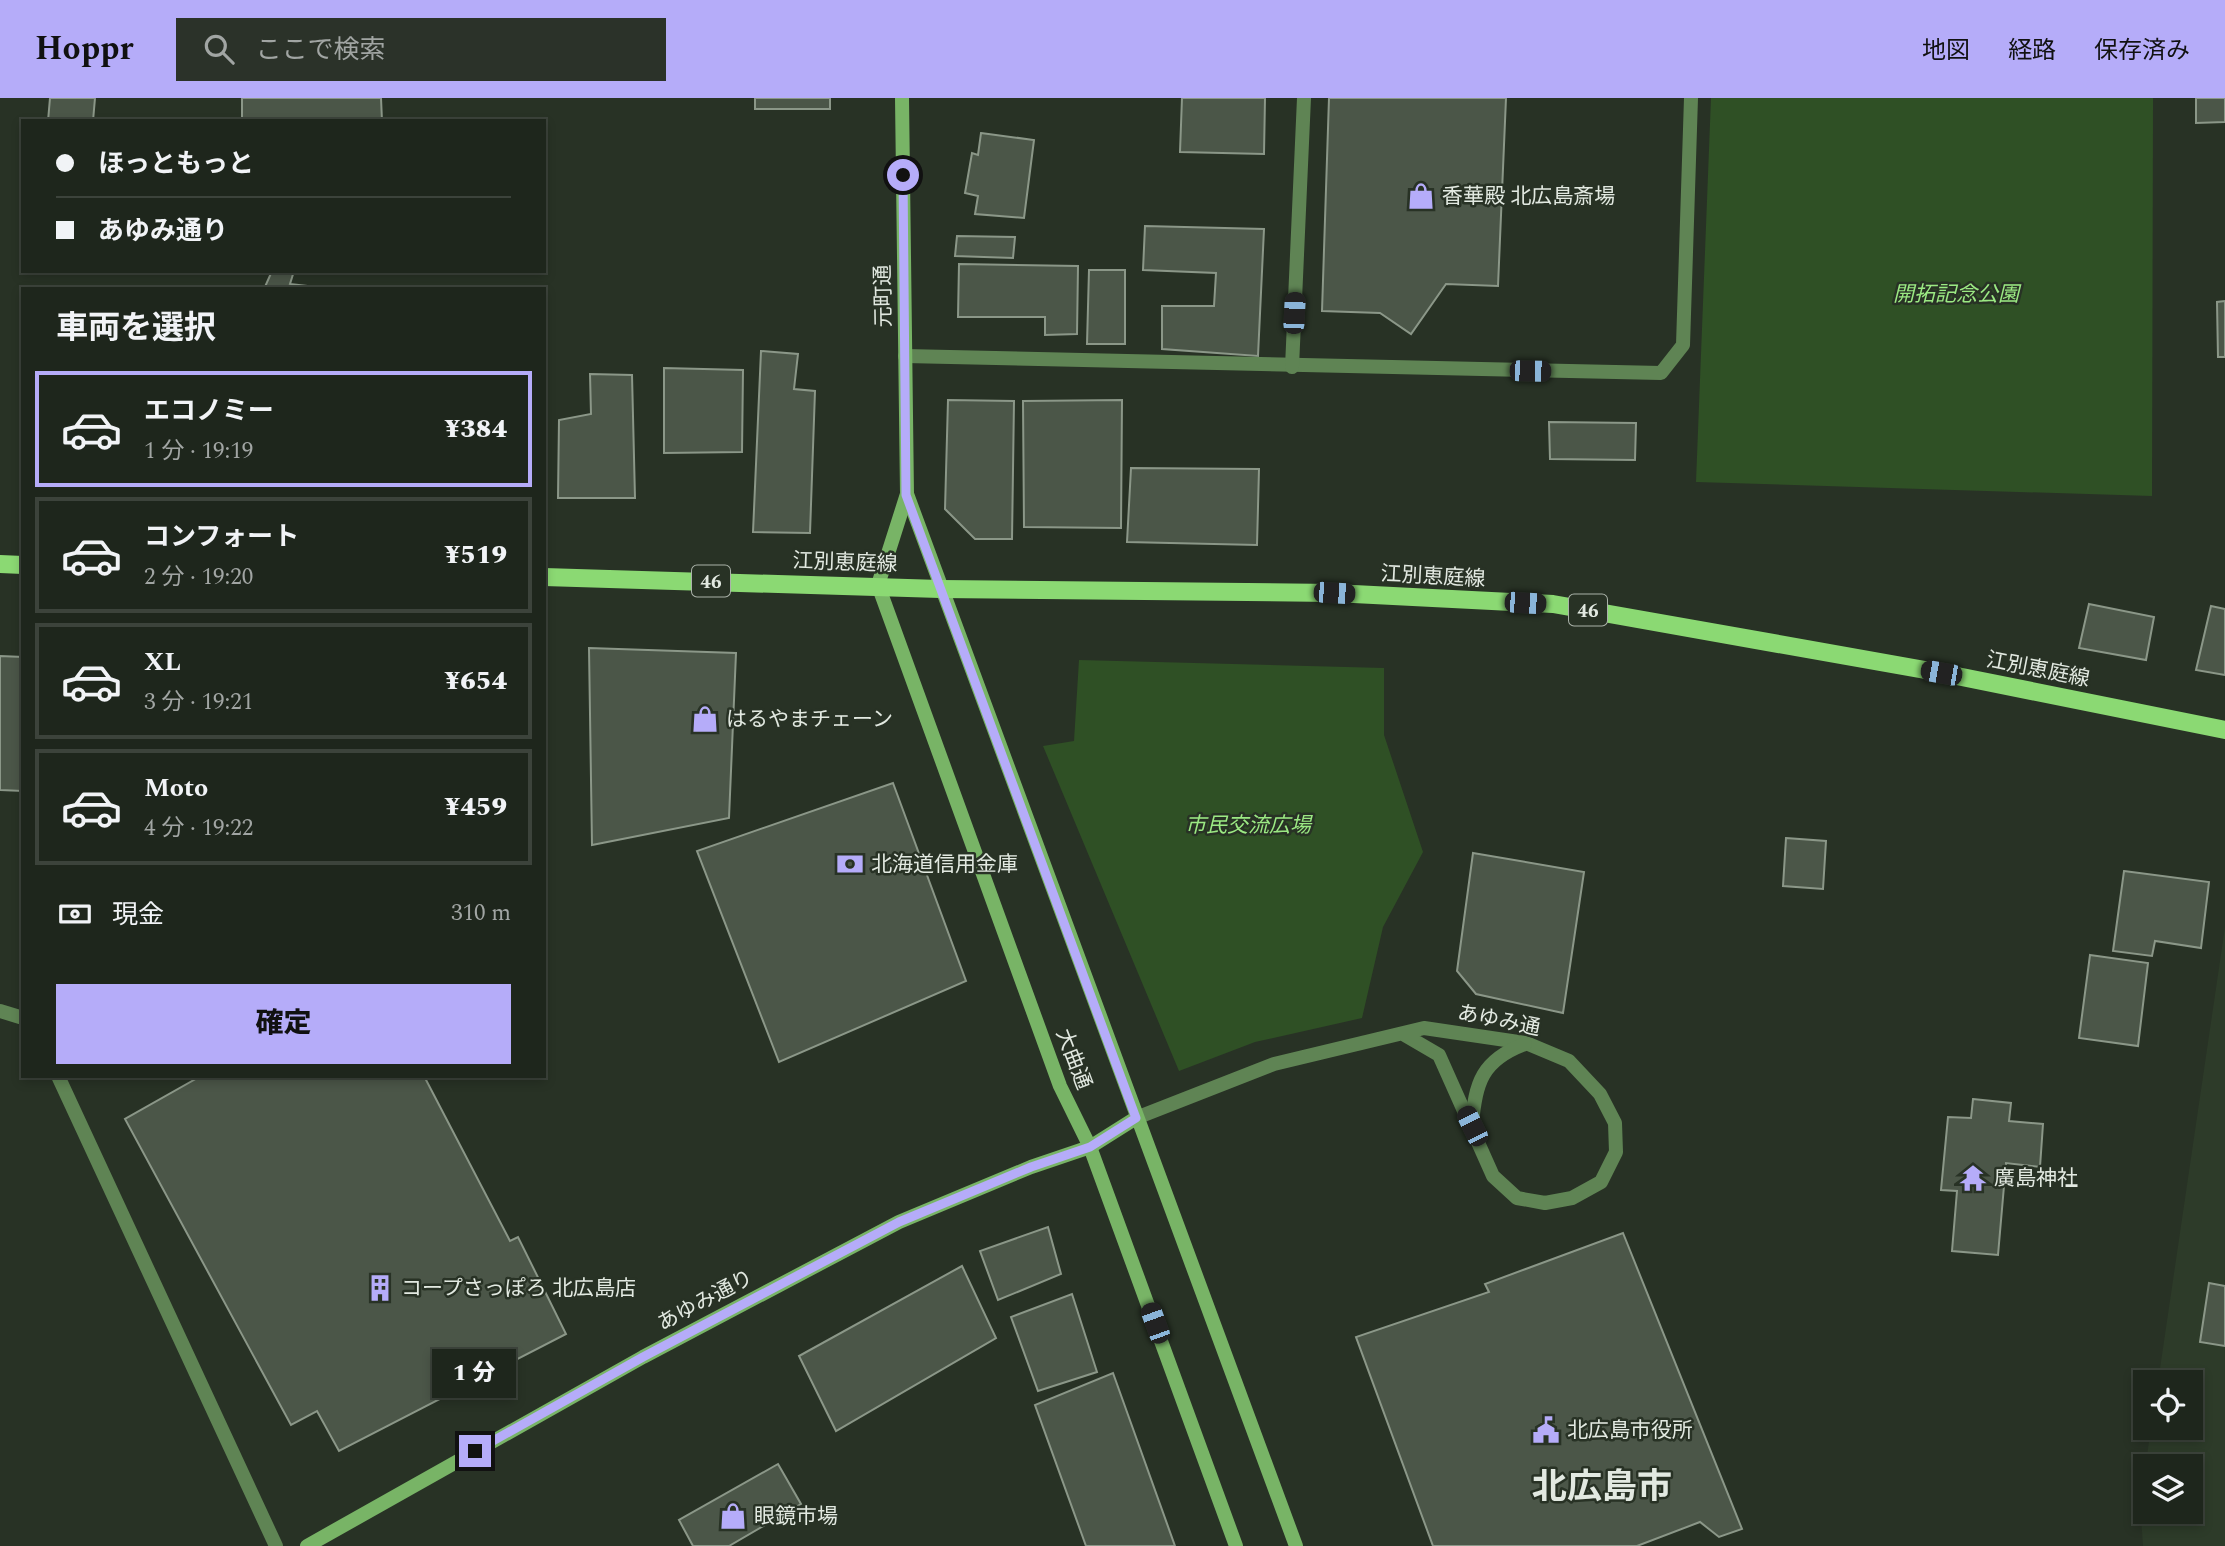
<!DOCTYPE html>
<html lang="ja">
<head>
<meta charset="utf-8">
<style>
  body { margin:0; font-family:Spectral,"Noto Sans JP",serif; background:#2b3229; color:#f1f3f6; height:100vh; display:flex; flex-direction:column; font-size:26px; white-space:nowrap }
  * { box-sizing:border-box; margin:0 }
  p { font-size:23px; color:#a1a5a3 }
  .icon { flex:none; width:38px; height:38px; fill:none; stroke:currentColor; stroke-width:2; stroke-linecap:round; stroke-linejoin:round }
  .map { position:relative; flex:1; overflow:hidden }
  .details { position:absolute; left:21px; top:189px; width:525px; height:791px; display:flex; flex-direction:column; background:#1e261c; border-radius:0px; box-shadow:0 4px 10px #0003,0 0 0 2px #3c433b }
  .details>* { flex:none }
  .hud { position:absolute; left:21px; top:21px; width:525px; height:154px; border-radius:0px; box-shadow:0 4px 10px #0003,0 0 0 2px #3c433b; display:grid; align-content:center; height:154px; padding:0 35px; background:#1e261c }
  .tools { position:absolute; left:2133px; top:1272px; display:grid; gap:14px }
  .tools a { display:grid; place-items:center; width:70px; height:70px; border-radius:0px; background:#1e261c; box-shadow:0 4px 10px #0003,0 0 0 2px #3c433b; font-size:35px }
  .end { position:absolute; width:32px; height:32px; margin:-16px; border:9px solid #b5acf9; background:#111; box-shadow:0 0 0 4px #111 }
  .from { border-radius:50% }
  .bubble { position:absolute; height:49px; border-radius:0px; background:#1e261c; box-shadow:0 4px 10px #0003,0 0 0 2px #3c433b; font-size:23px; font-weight:800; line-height:49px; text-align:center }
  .car { position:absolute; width:21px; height:42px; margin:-21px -10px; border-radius:9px; box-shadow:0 0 5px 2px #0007; background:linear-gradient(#222 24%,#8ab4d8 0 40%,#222 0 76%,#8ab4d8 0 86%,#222 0) }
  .hud b { display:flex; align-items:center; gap:24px; height:66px; font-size:26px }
  .hud b+b { border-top:2px solid #3c433b }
  .hud i { width:18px; height:18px; background:#f1f3f6 }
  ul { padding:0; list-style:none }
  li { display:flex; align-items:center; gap:21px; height:116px; margin:0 14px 10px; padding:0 21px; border:4px solid #3c433b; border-radius:0px }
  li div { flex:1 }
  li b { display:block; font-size:26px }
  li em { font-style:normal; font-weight:800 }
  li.active { border-color:#b5acf9 }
  li>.icon { width:63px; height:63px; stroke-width:1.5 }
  h2 { padding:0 35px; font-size:32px; line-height:84px }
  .pay { display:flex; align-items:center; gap:18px; height:77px; padding:0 35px; font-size:26px }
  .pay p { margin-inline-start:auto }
  .primary-button { display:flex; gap:14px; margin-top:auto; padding:14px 35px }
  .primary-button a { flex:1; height:80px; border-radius:0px; background:#b5acf9; color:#111; font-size:28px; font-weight:800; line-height:80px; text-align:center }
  header { display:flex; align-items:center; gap:42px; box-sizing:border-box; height:98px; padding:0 35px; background:#b5acf9; color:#111 }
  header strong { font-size:33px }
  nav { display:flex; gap:38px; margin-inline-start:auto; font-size:24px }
  .search { width:490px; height:63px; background:#2b3229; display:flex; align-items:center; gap:18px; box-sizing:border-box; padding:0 24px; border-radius:0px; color:#a1a5a3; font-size:26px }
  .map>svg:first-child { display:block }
</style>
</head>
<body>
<header>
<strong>Hoppr</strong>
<div class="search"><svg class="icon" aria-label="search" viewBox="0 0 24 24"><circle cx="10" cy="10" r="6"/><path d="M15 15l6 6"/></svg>ここで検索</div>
<nav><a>地図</a><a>経路</a><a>保存済み</a></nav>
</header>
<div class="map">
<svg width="2225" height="1448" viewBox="0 0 2225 1448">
  <rect width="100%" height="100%" fill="#283225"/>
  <path fill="#2d3b29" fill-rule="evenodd" d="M 2225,829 L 2225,1448 L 2143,1448 L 2140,1405 L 2151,1330 L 2191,1330 L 2191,1284 L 2158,1284 ZM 2146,1368 L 2191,1368 L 2191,1414 L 2146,1414 Z"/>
  <g fill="#2f5025">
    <polygon points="1711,0 2153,0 2152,398 1696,384"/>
    <polygon points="1079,562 1384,570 1384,637 1423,754 1383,829 1362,920 1255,944 1179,973 1043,648 1074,643"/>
  </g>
  <g fill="#4b5648" stroke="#8b9788" stroke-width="2">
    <polygon points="50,0 95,0 93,23 48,23"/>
    <polygon points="242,0 381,0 382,23 242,23"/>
    <rect x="755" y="0" width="75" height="11"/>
    <polygon points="1182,0 1265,0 1264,56 1180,54"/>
    <polygon points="1329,0 1506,0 1498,188 1446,186 1411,236 1380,215 1322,213"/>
    <polygon points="2196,0 2225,0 2225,24 2196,25"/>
    <polygon points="981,35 1034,42 1024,120 975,116 978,98 965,95 972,55 978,57"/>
    <polygon points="1145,128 1264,131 1258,258 1162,251 1162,208 1214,208 1216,175 1143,172"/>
    <polygon points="957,138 1015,139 1013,160 955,158"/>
    <polygon points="959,166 1078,168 1077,236 1045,237 1045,219 958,219"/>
    <polygon points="1089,172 1125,172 1125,246 1087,246"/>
    <polygon points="272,173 294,173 290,186 334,191 264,191"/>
    <polygon points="2225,203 2225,259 2218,259 2217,204"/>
    <polygon points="761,253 798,256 794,291 815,293 810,435 753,434"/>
    <polygon points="664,270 743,272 742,354 664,355"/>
    <polygon points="590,276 632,277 635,400 558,400 559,322 591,316"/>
    <polygon points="948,302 1014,303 1012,441 975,441 945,411"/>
    <polygon points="1122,302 1121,430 1024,429 1023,303"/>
    <polygon points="1549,324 1636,325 1635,362 1550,361"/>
    <polygon points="1131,370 1259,371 1257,447 1127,444"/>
    <polygon points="2089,506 2154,519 2146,562 2079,550"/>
    <polygon points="2211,508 2225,511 2225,577 2196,572"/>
    <polygon points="589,550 736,555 729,720 592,747"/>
    <polygon points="0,558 23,559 23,693 0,692"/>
    <polygon points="893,685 966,883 779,964 697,753"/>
    <polygon points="1786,740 1826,743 1823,791 1783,788"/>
    <polygon points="1473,755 1584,774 1563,915 1476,896 1457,873"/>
    <polygon points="2124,773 2209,784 2201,850 2155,843 2152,858 2113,853"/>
    <polygon points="2090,857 2148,865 2138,948 2079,940"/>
    <polygon points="201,978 424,978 510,1143 518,1139 566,1236 339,1353 317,1313 291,1327 125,1021"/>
    <polygon points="1973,1001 2011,1005 2009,1023 2043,1026 2040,1069 2006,1065 1998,1157 1952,1153 1957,1093 1941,1092 1948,1019 1971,1020"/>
    <polygon points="1048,1129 1061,1176 998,1202 980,1153"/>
    <polygon points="1623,1135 1742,1431 1719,1439 1700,1424 1637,1448 1433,1448 1356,1239 1489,1194 1485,1186"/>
    <polygon points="962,1168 996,1240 836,1333 799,1258"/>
    <polygon points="2209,1185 2225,1188 2225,1248 2200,1244"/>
    <polygon points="1072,1196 1097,1274 1038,1293 1011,1219"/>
    <polygon points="1113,1275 1175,1448 1086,1448 1035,1307"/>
    <polygon points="778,1366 801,1406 729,1448 693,1448 679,1422"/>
  </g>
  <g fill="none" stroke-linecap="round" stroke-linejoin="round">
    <g stroke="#5f8454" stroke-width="14">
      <polyline points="1136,1020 1274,966 1424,930 1526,945 1569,963 1600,996 1615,1025 1616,1054 1601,1084 1572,1100 1545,1105 1517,1100 1493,1078 1439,957 1403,936"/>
      <path d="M 1472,1027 C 1475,985 1482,962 1525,946"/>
    </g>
    <g stroke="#5f8454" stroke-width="14">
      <polyline points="905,258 1661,275 1683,247 1691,0"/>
      <polyline points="1292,269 1304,0"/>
      <polyline points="0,913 23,920"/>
      <polyline points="58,978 276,1448"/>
    </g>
    <g stroke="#78b466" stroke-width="14">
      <polyline points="902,0 907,396 878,487 1060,988 1090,1049 1236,1448"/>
      <polyline points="907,396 1296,1448"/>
      <polyline points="307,1448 643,1259 899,1124 1031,1069 1090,1049 1136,1020"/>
    </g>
    <g stroke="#8bd973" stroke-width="18">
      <polyline points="0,466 23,467"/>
      <polyline points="544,479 940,491 1334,495 1553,506 1942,575 2225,632"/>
    </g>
  </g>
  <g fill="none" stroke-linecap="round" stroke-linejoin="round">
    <polyline stroke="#b5acf9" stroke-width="9" points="475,1353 643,1259 899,1124 1031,1069 1090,1049 1136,1020 906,397 903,77"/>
  </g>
  <defs>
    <symbol id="shop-bare" viewBox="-9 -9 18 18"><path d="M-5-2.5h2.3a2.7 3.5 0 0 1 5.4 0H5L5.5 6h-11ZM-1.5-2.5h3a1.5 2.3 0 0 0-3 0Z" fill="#b5acf9" stroke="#283225" stroke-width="2.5" paint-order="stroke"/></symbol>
    <symbol id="bank-bare" viewBox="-9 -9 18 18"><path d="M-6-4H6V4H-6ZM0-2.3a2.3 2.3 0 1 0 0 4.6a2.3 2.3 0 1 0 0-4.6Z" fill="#b5acf9" stroke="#283225" stroke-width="2.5" paint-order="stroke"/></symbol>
    <symbol id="temple-bare" viewBox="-9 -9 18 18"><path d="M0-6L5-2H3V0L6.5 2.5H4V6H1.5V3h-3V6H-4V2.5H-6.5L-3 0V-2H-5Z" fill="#b5acf9" stroke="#283225" stroke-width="2.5" paint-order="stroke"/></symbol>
    <symbol id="building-bare" viewBox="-9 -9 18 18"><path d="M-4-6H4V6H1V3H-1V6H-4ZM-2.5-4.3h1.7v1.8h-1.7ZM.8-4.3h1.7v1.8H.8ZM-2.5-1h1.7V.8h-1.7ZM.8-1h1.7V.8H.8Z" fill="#b5acf9" stroke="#283225" stroke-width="2.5" paint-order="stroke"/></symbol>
    <symbol id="civic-bare" viewBox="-9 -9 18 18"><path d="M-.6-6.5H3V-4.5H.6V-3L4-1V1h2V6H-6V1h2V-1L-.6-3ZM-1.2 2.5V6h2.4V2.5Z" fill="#b5acf9" stroke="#283225" stroke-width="2.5" paint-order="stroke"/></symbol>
  </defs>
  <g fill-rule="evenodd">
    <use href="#shop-bare" x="1402" y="79" width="38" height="38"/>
    <use href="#shop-bare" x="686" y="602" width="38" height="38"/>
    <use href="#bank-bare" x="831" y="747" width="38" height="38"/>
    <use href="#temple-bare" x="1954" y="1061" width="38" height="38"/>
    <use href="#building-bare" x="361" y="1171" width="38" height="38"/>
    <use href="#civic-bare" x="1527" y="1313" width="38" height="38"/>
    <use href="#shop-bare" x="714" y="1399" width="38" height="38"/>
  </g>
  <g text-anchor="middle" stroke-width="5" stroke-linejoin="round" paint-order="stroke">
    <g fill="#283225" stroke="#aab2a9" stroke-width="2">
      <rect x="692" y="467.5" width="38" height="31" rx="5"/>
      <rect x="1569" y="496.5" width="38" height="31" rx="5"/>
    </g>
    <g font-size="19" font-weight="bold" fill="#e2e9e1">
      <text x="711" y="490">46</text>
      <text x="1588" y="519">46</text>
    </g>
    <g font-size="21" fill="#e2e9e1" stroke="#283225" text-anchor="start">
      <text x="1442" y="105">香華殿 北広島斎場</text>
      <text x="726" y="628">はるやまチェーン</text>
      <text x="871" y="773">北海道信用金庫</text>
      <text x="1994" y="1087">廣島神社</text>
      <text x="401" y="1197">コープさっぽろ 北広島店</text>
      <text x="1567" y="1339">北広島市役所</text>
      <text x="754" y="1425">眼鏡市場</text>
    </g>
    <g font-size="21" font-style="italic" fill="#9be983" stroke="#283225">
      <text x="1956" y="203">開拓記念公園</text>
      <text x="1248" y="734">市民交流広場</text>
    </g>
    <g font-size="21" fill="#e2e9e1" stroke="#283225">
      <text transform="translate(883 198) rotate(-91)" y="7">元町通</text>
      <text transform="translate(845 464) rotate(2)" y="7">江別恵庭線</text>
      <text transform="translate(1433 478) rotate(3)" y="7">江別恵庭線</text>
      <text transform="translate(2038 571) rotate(11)" y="7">江別恵庭線</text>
      <text transform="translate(1499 922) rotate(11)" y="7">あゆみ通</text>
      <text transform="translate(1074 961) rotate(69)" y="7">大曲通</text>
      <text transform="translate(705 1202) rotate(-28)" y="7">あゆみ通り</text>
    </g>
    <g font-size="35" font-weight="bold" fill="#e2e9e1" stroke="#283225">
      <text x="1602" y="1400">北広島市</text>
    </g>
  </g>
</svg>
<div class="tools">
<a><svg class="icon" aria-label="locate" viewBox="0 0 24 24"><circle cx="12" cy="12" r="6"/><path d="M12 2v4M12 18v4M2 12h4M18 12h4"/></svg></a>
<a><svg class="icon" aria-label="layers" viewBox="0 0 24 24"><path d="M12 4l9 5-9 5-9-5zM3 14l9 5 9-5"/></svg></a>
</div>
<i class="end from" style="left:903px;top:77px"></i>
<i class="end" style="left:475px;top:1353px"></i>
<div class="bubble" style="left:432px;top:1251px;width:84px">1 分</div>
<i class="car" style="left:1294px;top:215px;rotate:3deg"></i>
<i class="car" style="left:1530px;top:273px;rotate:91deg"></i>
<i class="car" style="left:1334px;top:495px;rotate:93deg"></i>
<i class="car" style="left:1525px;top:505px;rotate:93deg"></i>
<i class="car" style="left:1941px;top:575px;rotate:280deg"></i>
<i class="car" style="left:1472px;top:1028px;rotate:334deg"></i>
<i class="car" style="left:1155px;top:1225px;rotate:340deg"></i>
<div class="hud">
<b><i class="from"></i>ほっともっと</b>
<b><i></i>あゆみ通り</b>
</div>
<section class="details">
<h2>車両を選択</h2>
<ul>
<li class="active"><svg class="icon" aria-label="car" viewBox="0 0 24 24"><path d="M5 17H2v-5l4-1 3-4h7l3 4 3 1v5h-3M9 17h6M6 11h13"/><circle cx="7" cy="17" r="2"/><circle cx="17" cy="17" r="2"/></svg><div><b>エコノミー</b><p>1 分 · 19:19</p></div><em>¥384</em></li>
<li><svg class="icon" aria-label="car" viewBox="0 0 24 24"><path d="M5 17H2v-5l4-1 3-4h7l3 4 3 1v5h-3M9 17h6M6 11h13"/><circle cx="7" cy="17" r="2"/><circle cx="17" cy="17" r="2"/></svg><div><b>コンフォート</b><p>2 分 · 19:20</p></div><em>¥519</em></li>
<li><svg class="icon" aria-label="car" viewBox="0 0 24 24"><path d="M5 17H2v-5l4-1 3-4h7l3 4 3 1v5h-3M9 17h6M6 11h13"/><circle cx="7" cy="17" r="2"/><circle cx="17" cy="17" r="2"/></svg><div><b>XL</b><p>3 分 · 19:21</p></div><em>¥654</em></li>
<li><svg class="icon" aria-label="car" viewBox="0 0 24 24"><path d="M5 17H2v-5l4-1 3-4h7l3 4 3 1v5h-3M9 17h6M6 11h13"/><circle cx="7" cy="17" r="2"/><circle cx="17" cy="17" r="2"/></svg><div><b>Moto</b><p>4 分 · 19:22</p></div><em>¥459</em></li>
</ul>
<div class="pay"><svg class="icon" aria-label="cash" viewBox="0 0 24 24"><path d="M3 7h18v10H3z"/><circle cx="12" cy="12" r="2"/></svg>現金<p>310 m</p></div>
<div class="primary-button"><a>確定</a></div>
</section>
</div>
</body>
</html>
